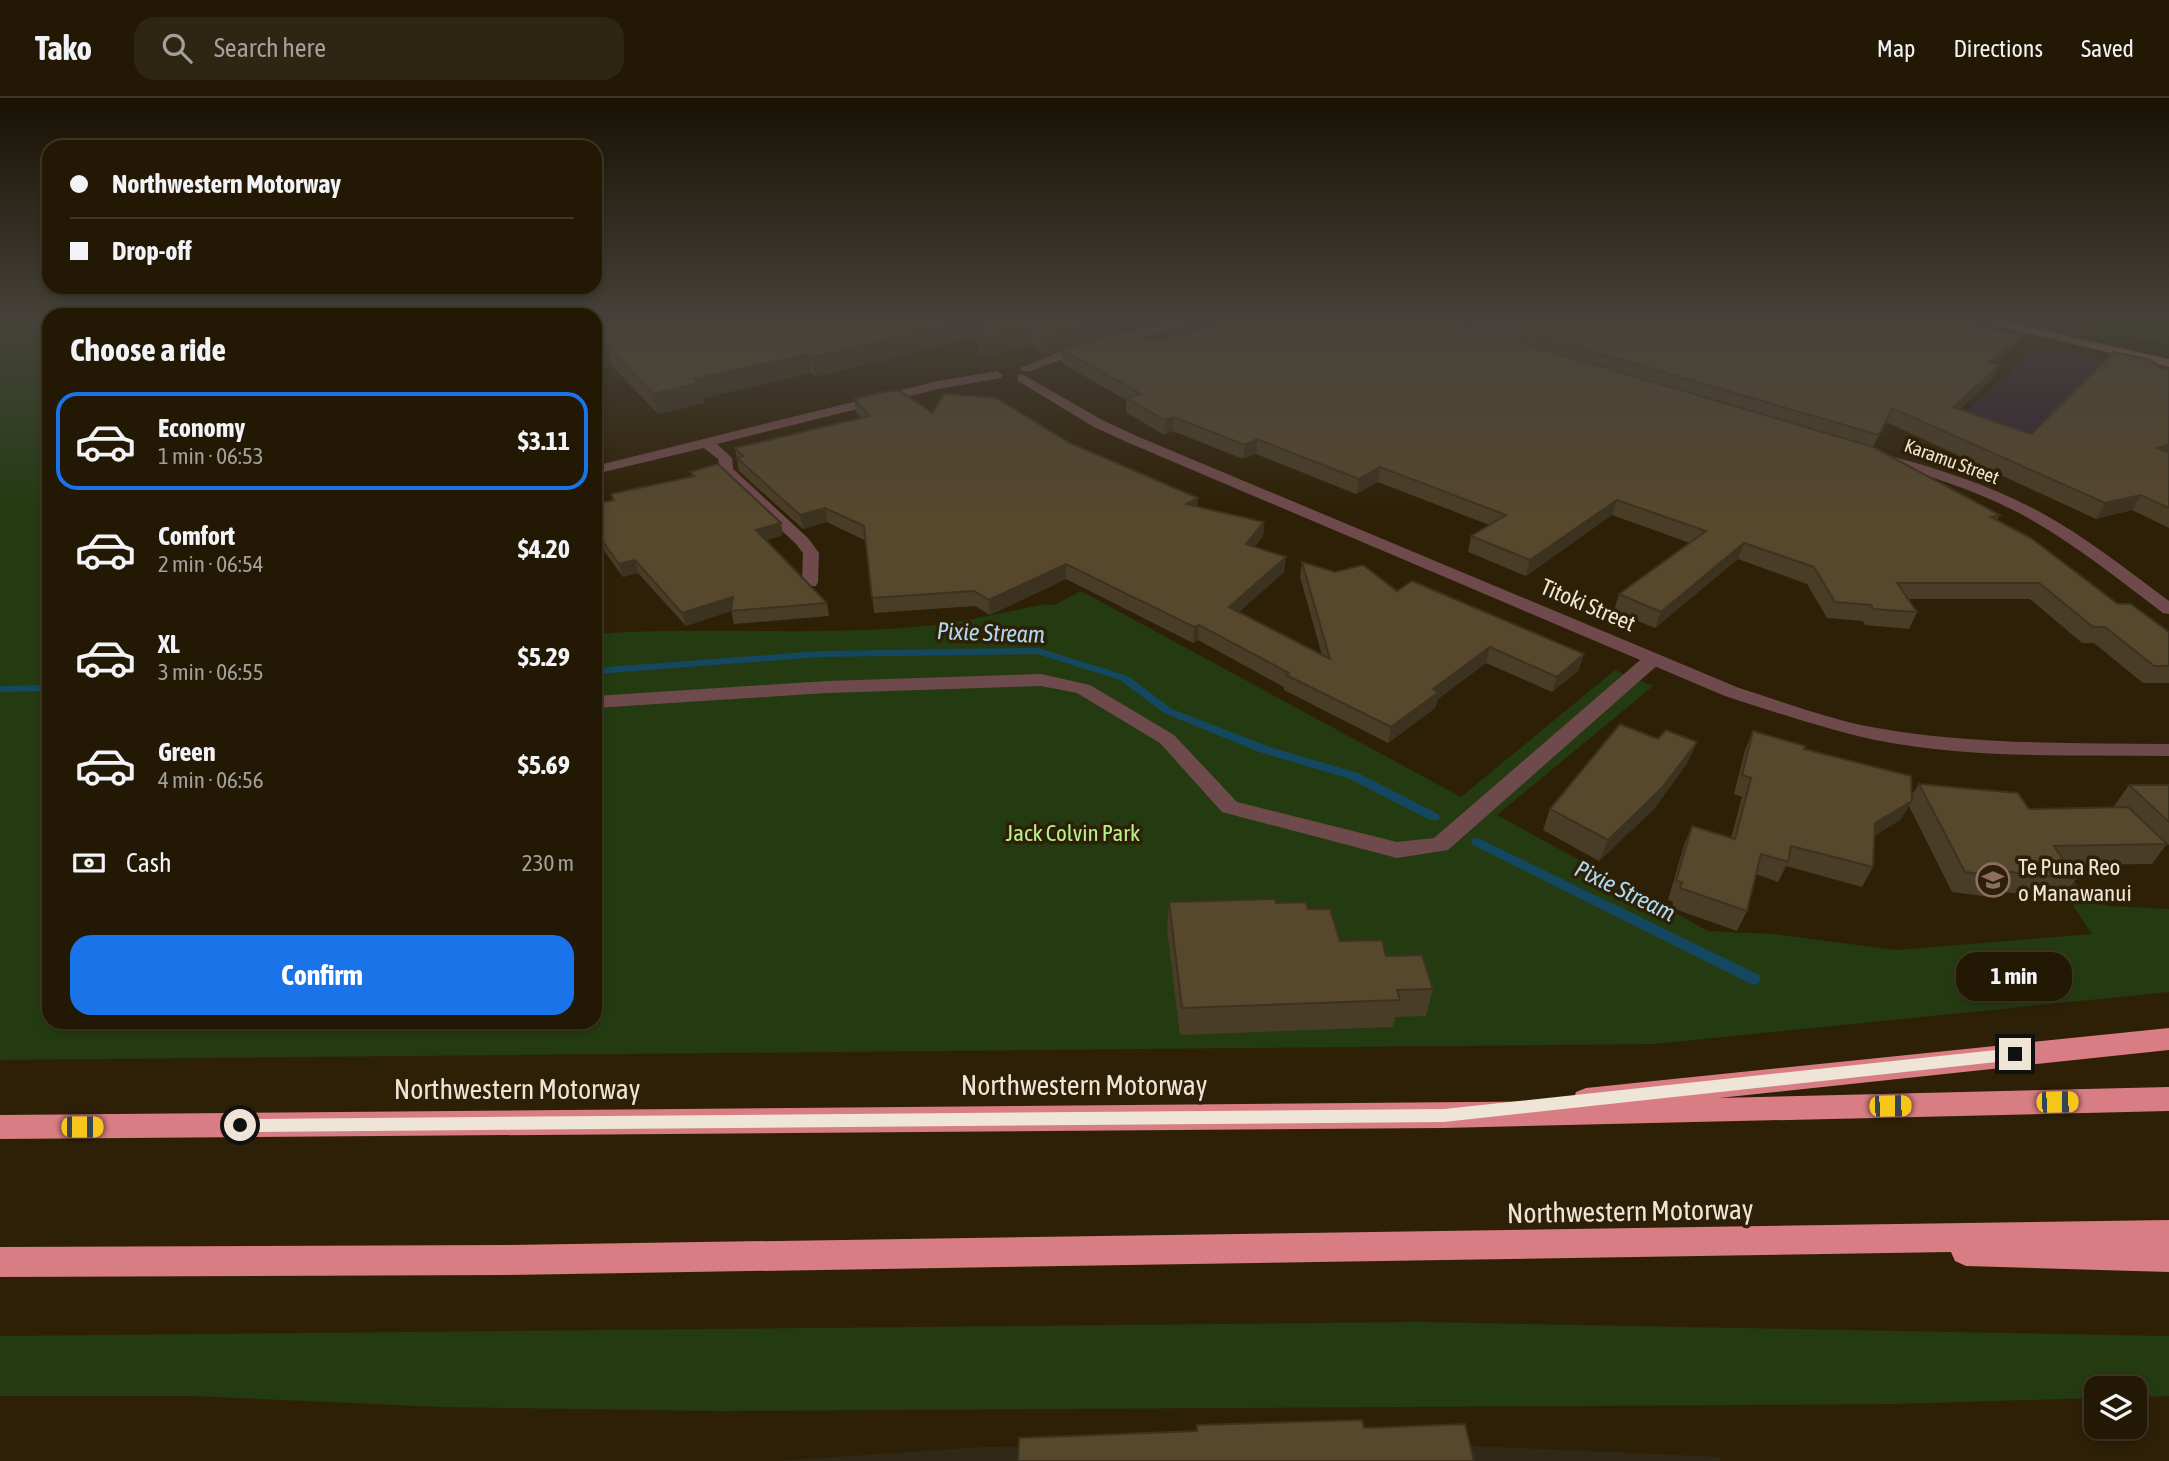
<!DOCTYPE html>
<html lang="en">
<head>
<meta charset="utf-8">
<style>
  body { margin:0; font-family:"Asap Condensed",sans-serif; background:#2e2513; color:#f1f3f6; height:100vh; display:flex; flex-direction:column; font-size:26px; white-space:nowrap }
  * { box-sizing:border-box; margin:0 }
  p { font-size:23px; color:#a2a09a }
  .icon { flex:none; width:38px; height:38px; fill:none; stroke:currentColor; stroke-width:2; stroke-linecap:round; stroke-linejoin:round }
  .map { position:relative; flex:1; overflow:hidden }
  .side { position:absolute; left:42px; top:210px; width:560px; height:721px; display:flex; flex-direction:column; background:#221804; border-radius:21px; box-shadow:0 4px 10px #0003,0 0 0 2px #3f3726 }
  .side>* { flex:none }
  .guide { position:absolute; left:42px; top:42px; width:560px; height:154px; border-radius:21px; box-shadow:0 4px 10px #0003,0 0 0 2px #3f3726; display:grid; align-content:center; height:154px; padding:0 28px; background:#221804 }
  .buttons { position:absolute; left:2084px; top:1278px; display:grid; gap:14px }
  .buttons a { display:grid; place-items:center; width:63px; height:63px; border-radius:14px; background:#221804; box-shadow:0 4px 10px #0003,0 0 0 2px #3f3726; font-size:35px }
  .end { position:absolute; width:32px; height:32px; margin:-16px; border:9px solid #eee5d6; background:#111; box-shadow:0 0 0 4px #111 }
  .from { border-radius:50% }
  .bubble { position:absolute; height:49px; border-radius:21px; background:#221804; box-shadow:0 4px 10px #0003,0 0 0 2px #3f3726; font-size:23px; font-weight:700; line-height:49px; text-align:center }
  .car { position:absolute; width:21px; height:42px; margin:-21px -10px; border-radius:9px; box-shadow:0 0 5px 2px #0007; background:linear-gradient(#f5c518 24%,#345 0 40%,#f5c518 0 76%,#345 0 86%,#f5c518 0) }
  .guide b { display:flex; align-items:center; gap:24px; height:66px; font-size:26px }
  .guide b+b { border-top:2px solid #3f3726 }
  .guide i { width:18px; height:18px; background:#f1f3f6 }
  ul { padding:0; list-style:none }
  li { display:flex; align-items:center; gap:21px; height:98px; margin:0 14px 10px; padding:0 14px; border:4px solid transparent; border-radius:21px }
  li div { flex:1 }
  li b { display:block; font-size:26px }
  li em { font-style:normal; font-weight:700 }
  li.current { border-color:#1a73e8 }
  li>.icon { width:63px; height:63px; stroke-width:1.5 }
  h2 { padding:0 28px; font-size:32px; line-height:84px }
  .pay { display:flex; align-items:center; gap:18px; height:77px; padding:0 28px; font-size:26px }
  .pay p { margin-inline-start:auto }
  .cta { display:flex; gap:14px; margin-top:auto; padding:14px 28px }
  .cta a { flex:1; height:80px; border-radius:21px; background:#1a73e8; color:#fff; font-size:28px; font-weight:700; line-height:80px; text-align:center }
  header { display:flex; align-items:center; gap:42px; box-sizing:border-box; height:98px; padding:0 35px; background:#221804; border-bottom:2px solid #3f3726 }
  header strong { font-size:33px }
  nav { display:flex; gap:38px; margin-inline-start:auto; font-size:24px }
  .search { width:490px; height:63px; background:#2e2513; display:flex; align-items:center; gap:18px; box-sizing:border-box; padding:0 24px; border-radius:21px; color:#a2a09a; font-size:26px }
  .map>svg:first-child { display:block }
</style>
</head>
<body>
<header>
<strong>Tako</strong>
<div class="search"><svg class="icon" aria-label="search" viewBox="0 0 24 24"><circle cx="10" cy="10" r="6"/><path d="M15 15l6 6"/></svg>Search here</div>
<nav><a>Map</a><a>Directions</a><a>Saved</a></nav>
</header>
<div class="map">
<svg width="2169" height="1363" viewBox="0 0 2169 1363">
  <rect width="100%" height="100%" fill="#2e2006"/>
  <polygon fill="#312533" points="2040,248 2169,278 2032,345 1955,322"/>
  <polygon fill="#302918" points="1452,1347 1721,1359 1720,1363 777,1363 984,1349"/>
  <g fill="#243b12">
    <path d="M 0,222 L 49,222 L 49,924 L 595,924 L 595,536 C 698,529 800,537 903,530 C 951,527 998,516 1045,506 L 1054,507 L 1081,493 L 1461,699 L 1615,572 L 1653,588 L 1497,717 L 1708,833 L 1773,836 L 1896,852 L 2092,836 L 2020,728 L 2033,731 L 2084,796 L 2107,808 L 2169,811 L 2169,894 L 1654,946 L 0,962 Z"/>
    <polygon points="2056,222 2169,222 2169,247"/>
    <polygon points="1419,1224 2169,1238 2169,1298 2135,1299 2135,1290 2096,1290 2096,1300 1896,1306 721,1313 441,1309 194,1298 0,1298 0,1238"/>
  </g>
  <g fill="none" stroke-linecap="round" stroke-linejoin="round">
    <g fill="#144861" fill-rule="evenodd">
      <polygon points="1038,550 1128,578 1172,611 1267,648 1358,675 1438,716 1440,719 1438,722 1430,722 1350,681 1259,654 1164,615 1120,582 1037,556 820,559 595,576 595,570 820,553"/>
      <polygon points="49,587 49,593 0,594 0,588"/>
      <polygon points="1478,740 1759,877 1761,881 1759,885 1754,887 1749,885 1473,747 1471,744 1473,741"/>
    </g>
    <polygon fill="#6f4a4c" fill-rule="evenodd" points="1653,555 1660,557 1662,561 1660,565 1448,752 1397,760 1222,714 1160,645 1077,595 1041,588 827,595 595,610 595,598 827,583 1041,576 1090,587 1174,637 1237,704 1397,744 1434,740 1646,557"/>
    <g fill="#6f4a4c" fill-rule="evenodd">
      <polygon points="1183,222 1203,222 1075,257 1030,273 1022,273 1020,270 1067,251"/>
      <polygon points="997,273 1003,277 1001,280 938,291 717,346 732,360 733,371 808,440 819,455 818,484 816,488 804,488 802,484 803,455 796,446 721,375 718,361 704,350 595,376 595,368 938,283"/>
      <path d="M 1022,276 L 1104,323 L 1139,339 L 1739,590 C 1784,604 1830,622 1877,630 C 1974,647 2071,645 2169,646 L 2169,658 C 2071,657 1971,661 1875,642 C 1824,631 1775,614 1725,598 L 1129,345 L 1094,329 L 1018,283 L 1018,277 Z"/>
      <path d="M 1879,355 C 1934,369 1990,387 2040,414 C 2086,439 2127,472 2169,503 L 2169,516 L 2163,515 C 2120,482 2077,448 2030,421 C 1982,394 1928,377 1874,362 L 1872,359 Z"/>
    </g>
    <polygon fill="#9a5f63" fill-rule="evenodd" points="1974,222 1996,222 2169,261 2169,269"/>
    <g fill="#d87d84" fill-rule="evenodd">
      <polygon points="2169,930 2169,952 1719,1000 2169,989 2169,1013 1444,1030 0,1041 0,1017 1573,1003 1576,994 1586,990"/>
      <polygon points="2169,1122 2169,1174 1966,1168 1955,1163 1951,1154 504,1177 0,1179 0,1149 504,1147"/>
    </g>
  </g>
  <g fill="#4a3d27">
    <polygon points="595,222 750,226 768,222 1114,222 1113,236 1153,244 1239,222 1951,222 2020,238 2013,251 1996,266 1993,280 1960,311 2031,336 2160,269 2169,271 2169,430 2132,412 2096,421 1886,324 1873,349 2000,417 1997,422 2118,506 2169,534 2169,585 2143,585 2094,545 2082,545 2030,501 1908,501 1917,514 1909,531 1865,527 1863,523 1827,520 1807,486 1738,461 1655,530 1614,513 1619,496 1690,445 1612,417 1526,478 1468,454 1471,438 1489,427 1378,384 1356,396 1256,356 1243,361 1173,333 1164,337 1126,314 1126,302 1062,265 1061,252 1047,256 1032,247 978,260 978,239 829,275 815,278 811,275 703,300 704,305 658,316 612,268 595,272"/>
    <polygon points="854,301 932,315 1070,345 1198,409 1264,424 1263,439 1254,449 1286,459 1284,474 1239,514 1322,557 1300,479 1302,464 1397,493 1579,572 1552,594 1486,565 1438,601 1435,610 1388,645 1284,592 1284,589 1198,542 1193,545 1066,481 990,517 975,508 874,515 866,443 827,424 803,431 739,373 735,350 861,320 856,314"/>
    <polygon points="690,374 783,437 766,442 827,505 829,518 734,526 731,513 686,528 638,475 623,479 605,454 595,428 595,406 612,402 611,396 692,379"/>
    <polygon points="1753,633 1804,651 1911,698 1919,686 2029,711 2116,709 2114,708 2129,687 2169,687 2169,747 2166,747 2152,766 2067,767 2076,781 2061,800 1995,793 1991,799 1952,794 1909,708 1900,722 1874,738 1873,769 1862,789 1786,768 1778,784 1756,776 1747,813 1737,833 1672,810 1673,804 1668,802 1684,747 1692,728 1731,740 1742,699 1734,696 1745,652"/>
    <polygon points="1688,664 1654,711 1599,763 1543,732 1550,711"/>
    <polygon points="1169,804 1276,805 1340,843 1386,858 1433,891 1426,918 1395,919 1393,929 1180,937 1167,831"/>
  </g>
  <g fill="#3c3220">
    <polygon points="968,222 994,222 994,235 815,278 812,259"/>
    <polygon points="1100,222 1114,222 1113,237 1047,256 1047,237"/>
    <polygon points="1031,228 1032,247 978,260 977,241"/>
    <polygon points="2020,238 2013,251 1982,278 1989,264"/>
    <polygon points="608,249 612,268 595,272 595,252"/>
    <polygon points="808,256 811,275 703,300 704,305 658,316 653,296 695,281"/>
    <polygon points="2000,267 1993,280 1947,323 1953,309"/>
    <polygon points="1174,319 1173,333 1164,337 1165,322"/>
    <polygon points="1257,341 1256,356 1243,361 1245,347"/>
    <polygon points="2169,347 2169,360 2157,350"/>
    <polygon points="1380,369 1378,384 1356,396 1359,381"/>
    <polygon points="2141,397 2132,412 2096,421 2105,405"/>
    <polygon points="1198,400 1197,414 1186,406"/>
    <polygon points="1617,402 1612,417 1526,478 1530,462"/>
    <polygon points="825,410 827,424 803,431 800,417"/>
    <polygon points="1264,424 1263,439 1244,461 1246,446"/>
    <polygon points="781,425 783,437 758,445 756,432"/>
    <polygon points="1744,445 1738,461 1655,530 1661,514"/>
    <polygon points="1286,459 1284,474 1228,524 1229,509"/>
    <polygon points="635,462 638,475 623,479 619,466"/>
    <polygon points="1066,466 1066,481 990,517 989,502"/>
    <polygon points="733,499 731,513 686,528 682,515"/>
    <polygon points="1199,527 1198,542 1193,545 1194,529"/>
    <polygon points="1490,549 1486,565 1438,601 1435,610 1388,645 1391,629 1433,591"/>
    <polygon points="1584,556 1579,572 1552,594 1557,579"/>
    <polygon points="1697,644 1688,664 1654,711 1599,763 1608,742"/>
    <polygon points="1912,703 1900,722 1864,744 1875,725"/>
  </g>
  <g fill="#56472d" stroke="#3c3220" stroke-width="2">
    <polygon points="595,222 746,222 750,226 768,222 968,222 827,256 812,259 808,256 695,281 699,285 653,296 608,249 595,252"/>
    <polygon points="989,222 1100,222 1047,237 1031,228 977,241"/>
    <polygon points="1239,222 1444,222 1873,349 2000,417 1991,419 2031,440 2118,506 2131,506 2169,534 2169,568 2154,568 2105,529 2093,529 2039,485 1897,485 1917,514 1873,511 1871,507 1835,504 1814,469 1744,445 1661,514 1619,496 1706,433 1617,402 1530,462 1471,438 1506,417 1380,369 1359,381 1257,341 1245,347 1174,319 1165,322 1126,300 1141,296 1061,251 1130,232 1153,244"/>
    <polygon points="1483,222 1951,222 2020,238 1989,264 2000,267 1953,309 2031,336 2114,254 2150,262 2160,269 2169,271 2169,347 2157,350 2169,355 2169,410 2141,397 2105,405 1892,310 1879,337"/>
    <polygon points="889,293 900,293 932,315 944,296 996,300 1070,345 1198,400 1186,406 1264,424 1246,446 1286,459 1229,509 1330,561 1302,464 1335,474 1363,467 1397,493 1412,483 1584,556 1557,579 1490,549 1433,591 1439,594 1391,629 1286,577 1289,575 1199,527 1194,529 1066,466 989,502 974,493 872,500 864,428 825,410 800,417 737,360 743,358 735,350 870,318 854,301"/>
    <polygon points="718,366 781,425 756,432 827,505 731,513 733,499 682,515 635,462 619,466 601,441 595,426 595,406 614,402 611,396 695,378 690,374"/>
    <polygon points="1620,626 1658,641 1666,632 1697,644 1662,690 1608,742 1550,711"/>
    <polygon points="1753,633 1805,648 1804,651 1911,678 1912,703 1875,725 1873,769 1791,748 1788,764 1761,756 1747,813 1680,790 1682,784 1676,783 1692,728 1735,741 1751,680 1742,677"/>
    <polygon points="1919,686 2018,695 2029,711 2128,709 2167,746 2054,748 2076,781 2002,773 2005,779 1965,774"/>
    <polygon points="2129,687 2169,687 2169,724"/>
    <polygon points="1275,801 1276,805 1306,804 1308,811 1330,811 1340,843 1382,842 1386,858 1422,857 1433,891 1397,892 1400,902 1182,910 1169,804"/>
    <polygon points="1362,1322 1364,1330 1465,1326 1474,1363 1018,1363 1019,1340 1197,1333 1197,1327"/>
  </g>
  <linearGradient id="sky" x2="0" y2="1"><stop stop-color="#191203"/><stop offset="0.54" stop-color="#46423b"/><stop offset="1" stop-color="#46423b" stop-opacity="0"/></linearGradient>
  <rect width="2169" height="413" fill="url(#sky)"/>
  <polygon fill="#eee5d6" points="2015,950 2022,956 2015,962 1444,1024 240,1034 232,1027 240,1021 1444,1011"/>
  <defs>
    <symbol id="school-ring" viewBox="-11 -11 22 22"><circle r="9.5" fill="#2e2006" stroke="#8d6e63" stroke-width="1.5"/><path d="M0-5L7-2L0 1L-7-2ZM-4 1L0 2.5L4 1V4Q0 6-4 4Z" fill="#8d6e63"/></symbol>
  </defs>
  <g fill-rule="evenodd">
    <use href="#school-ring" x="1974" y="763" width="38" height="38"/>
  </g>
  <g text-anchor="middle" stroke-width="7" stroke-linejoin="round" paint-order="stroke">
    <g font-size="19" fill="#eee5d6" stroke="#2e2006">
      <text transform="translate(1952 363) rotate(20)" y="7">Karamu Street</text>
    </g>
    <g font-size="23" fill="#eee5d6" stroke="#2e2006">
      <text transform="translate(1588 507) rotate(23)" y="8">Titoki Street</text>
    </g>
    <g font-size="23" fill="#b7f28e" stroke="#2e2006">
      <text x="1073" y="743">Jack Colvin Park</text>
    </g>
    <g font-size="23" fill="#eee5d6" stroke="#2e2006" text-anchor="start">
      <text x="2018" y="777">Te Puna Reo<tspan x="2018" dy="26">o Manawanui</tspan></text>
    </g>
    <g font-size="24" font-style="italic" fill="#add8f1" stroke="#2e2006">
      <text transform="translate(991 535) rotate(2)" y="8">Pixie Stream</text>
      <text transform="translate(1625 793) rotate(26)" y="8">Pixie Stream</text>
    </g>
    <g font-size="28" fill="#eee5d6" stroke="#2e2006">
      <text x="1084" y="997">Northwestern Motorway</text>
      <text x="517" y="1001">Northwestern Motorway</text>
      <text transform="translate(1630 1113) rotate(-1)" y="10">Northwestern Motorway</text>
    </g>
  </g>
</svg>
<div class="buttons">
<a><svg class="icon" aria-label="layers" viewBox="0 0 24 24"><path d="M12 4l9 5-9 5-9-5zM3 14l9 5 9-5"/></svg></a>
</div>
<i class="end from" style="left:240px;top:1027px"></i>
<i class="end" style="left:2015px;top:956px"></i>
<div class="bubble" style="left:1956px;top:854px;width:116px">1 min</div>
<i class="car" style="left:2057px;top:1004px;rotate:89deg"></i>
<i class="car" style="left:1890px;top:1008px;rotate:89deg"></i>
<i class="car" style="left:82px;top:1029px;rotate:90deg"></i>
<div class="guide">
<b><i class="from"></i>Northwestern Motorway</b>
<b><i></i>Drop-off</b>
</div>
<section class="side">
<h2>Choose a ride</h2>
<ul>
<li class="current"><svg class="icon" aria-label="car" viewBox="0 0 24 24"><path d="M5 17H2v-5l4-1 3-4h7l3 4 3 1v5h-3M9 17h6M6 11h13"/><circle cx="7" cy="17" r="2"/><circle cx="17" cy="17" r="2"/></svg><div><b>Economy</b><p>1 min · 06:53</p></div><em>$3.11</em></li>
<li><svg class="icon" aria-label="car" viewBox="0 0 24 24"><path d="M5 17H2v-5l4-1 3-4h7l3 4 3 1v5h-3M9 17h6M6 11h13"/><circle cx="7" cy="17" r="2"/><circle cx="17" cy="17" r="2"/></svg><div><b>Comfort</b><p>2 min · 06:54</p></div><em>$4.20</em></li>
<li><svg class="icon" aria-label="car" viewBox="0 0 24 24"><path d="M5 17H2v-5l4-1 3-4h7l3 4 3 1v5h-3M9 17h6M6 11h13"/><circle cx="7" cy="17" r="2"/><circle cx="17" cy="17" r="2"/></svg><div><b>XL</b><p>3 min · 06:55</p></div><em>$5.29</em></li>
<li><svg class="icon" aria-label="car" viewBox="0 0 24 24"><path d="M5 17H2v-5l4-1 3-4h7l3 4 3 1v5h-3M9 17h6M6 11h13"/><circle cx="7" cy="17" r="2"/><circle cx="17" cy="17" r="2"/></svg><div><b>Green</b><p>4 min · 06:56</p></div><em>$5.69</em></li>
</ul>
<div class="pay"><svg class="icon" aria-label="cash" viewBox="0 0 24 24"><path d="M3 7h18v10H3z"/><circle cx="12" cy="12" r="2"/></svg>Cash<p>230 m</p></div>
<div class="cta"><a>Confirm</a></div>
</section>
</div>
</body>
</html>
